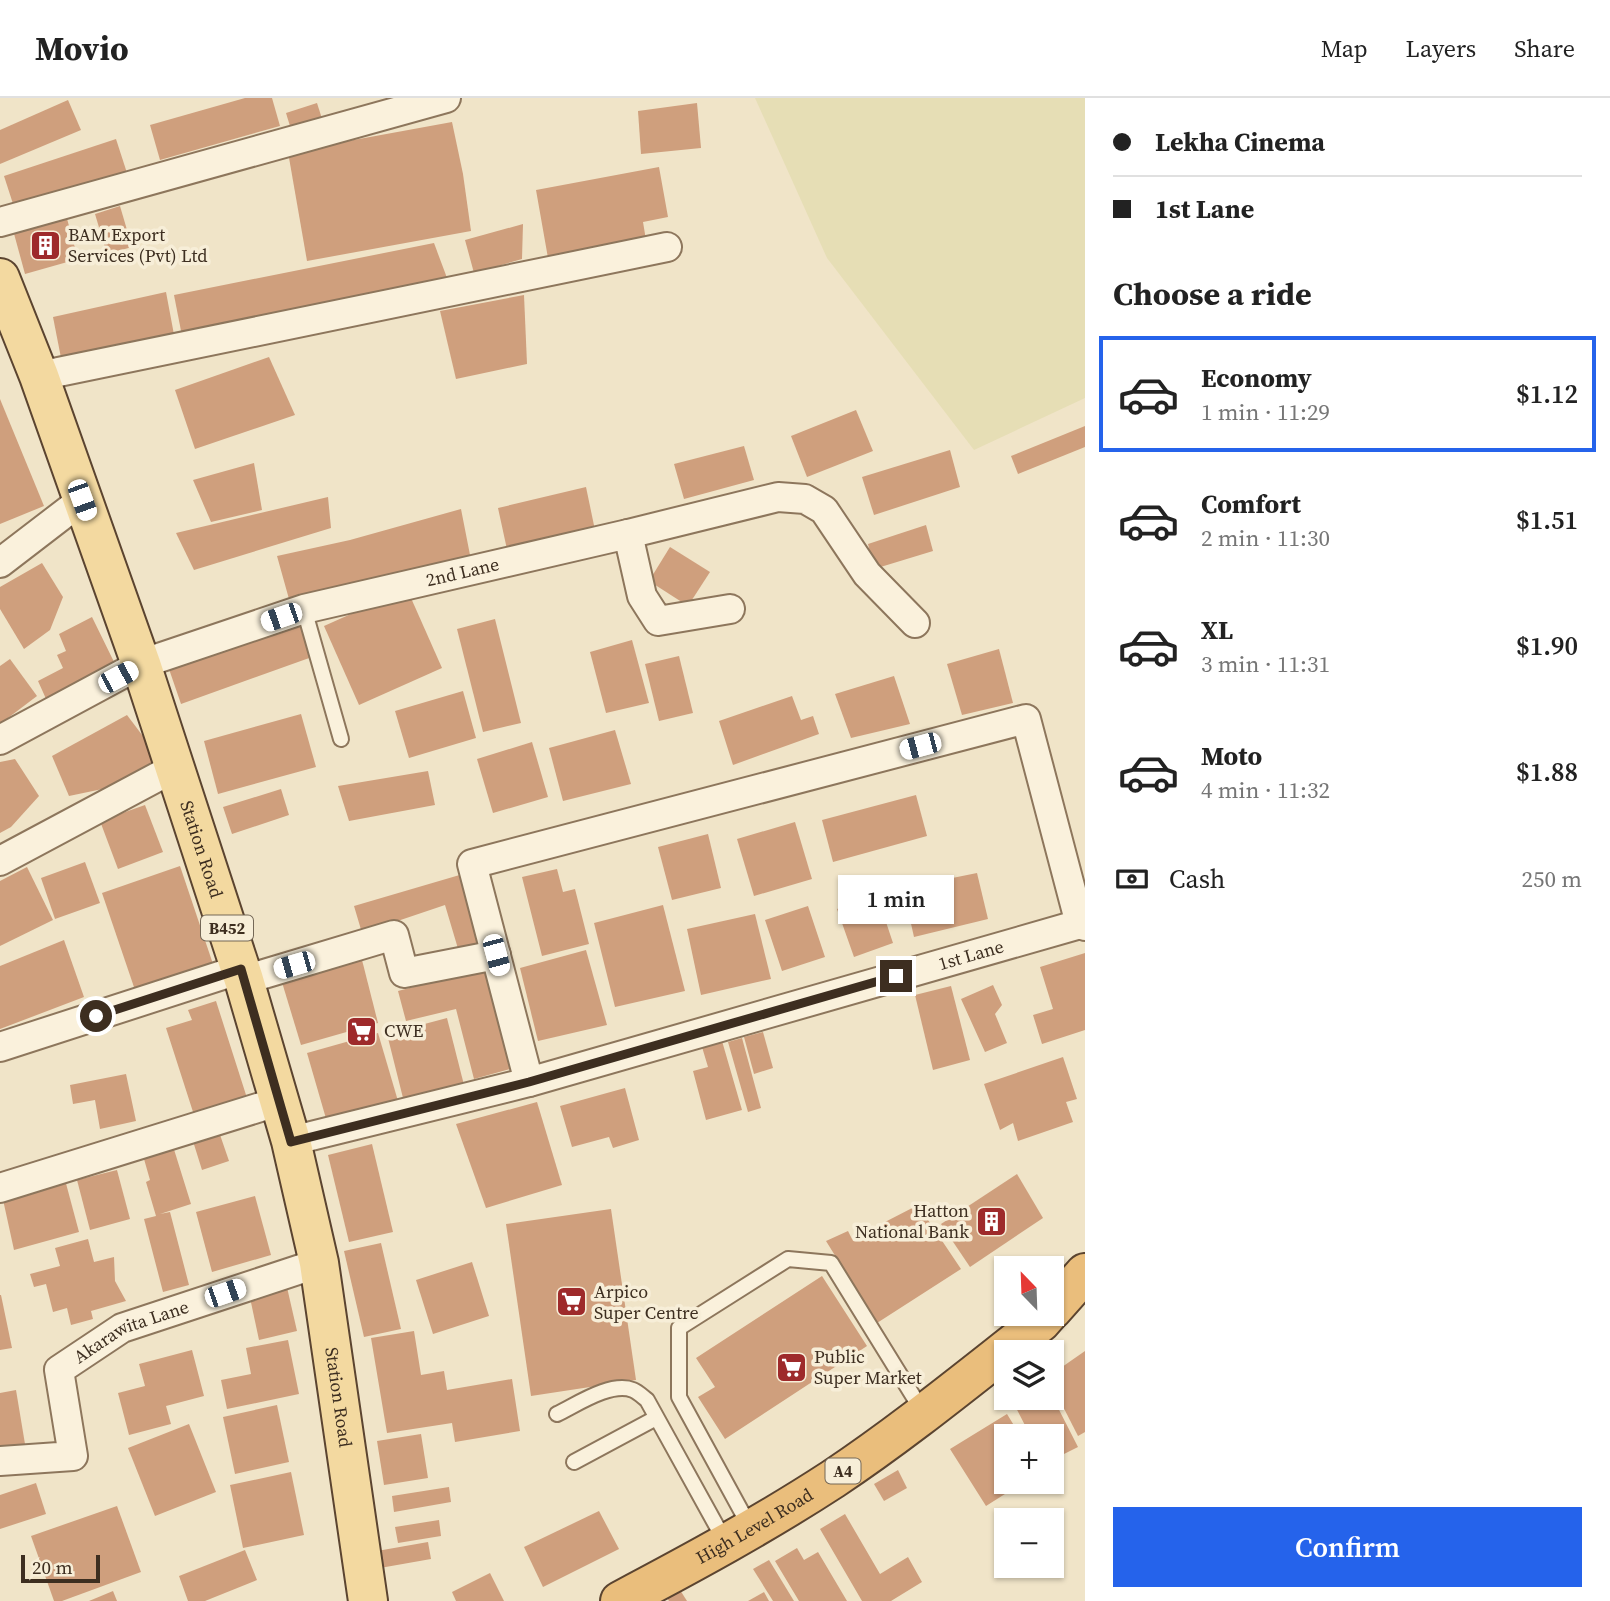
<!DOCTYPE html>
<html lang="en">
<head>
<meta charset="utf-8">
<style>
  body { margin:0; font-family:"Source Serif 4",serif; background:#f2f2f2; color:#222; height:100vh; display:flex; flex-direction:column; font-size:26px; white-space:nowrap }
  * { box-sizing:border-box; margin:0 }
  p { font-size:23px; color:#767676 }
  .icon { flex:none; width:38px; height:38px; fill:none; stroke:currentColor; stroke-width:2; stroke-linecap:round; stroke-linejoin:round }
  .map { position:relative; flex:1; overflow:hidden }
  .drawer { display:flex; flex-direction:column; background:#fff; width:525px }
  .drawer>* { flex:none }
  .hud { display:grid; align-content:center; height:154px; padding:0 28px; background:#fff }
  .needle { width:46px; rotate:337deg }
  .fabs { position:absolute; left:994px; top:1158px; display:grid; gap:14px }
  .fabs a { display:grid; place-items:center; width:70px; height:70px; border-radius:0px; background:#fff; box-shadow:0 2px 5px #0004; font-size:35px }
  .scale { position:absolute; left:21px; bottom:18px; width:79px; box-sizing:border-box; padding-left:7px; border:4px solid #3d2e20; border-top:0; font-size:19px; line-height:24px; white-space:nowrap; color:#3d2e20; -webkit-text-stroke:5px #f7eed8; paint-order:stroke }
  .end { position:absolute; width:32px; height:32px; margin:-16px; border:9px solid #3d2e20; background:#fff; box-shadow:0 0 0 4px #fff }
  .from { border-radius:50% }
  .bubble { position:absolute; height:49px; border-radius:0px; background:#fff; box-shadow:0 2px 5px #0004; font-size:23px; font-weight:600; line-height:49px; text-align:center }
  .car { position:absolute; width:21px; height:42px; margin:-21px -10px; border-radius:9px; box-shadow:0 0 5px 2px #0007; background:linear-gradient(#fff 24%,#345 0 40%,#fff 0 76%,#345 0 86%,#fff 0) }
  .hud b { display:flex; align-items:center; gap:24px; height:66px; font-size:26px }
  .hud b+b { border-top:2px solid #e0e0e0 }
  .hud i { width:18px; height:18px; background:#222 }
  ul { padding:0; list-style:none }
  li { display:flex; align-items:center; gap:21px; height:116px; margin:0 14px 10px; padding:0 14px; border:4px solid transparent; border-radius:0px }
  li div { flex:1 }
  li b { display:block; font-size:26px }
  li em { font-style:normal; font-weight:600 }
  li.active { border-color:#2563eb }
  li>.icon { width:63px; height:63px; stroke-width:1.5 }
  h2 { padding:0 28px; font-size:32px; line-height:84px }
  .pay { display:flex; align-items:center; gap:18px; height:77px; padding:0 28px; font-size:26px }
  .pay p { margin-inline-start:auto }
  .cta { display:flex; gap:14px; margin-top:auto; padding:14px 28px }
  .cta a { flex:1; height:80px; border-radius:0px; background:#2563eb; color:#fff; font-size:28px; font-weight:600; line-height:80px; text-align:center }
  header { display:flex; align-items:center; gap:42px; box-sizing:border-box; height:98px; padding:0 35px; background:#fff; border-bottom:2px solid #e0e0e0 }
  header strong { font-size:33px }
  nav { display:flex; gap:38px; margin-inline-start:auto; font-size:24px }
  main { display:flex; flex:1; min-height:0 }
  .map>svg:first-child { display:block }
</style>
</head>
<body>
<header>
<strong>Movio</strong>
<nav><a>Map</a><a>Layers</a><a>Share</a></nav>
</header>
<main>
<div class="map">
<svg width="1085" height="1503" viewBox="0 0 1085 1503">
  <rect width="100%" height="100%" fill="#f0e4c8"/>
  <polygon fill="#e6deb5" points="755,0 1085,0 1085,300 974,352 827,160"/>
  <g fill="#cf9f7d">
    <polygon points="245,0 272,0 280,28 160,62 150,27"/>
    <polygon points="68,2 81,32 0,66 0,32"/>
    <polygon points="317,5 324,27 293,38 286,15"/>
    <polygon points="697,5 701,50 641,56 638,13"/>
    <polygon points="452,24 463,76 471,133 307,163 288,54"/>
    <polygon points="116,41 127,75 15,112 4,78"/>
    <polygon points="659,69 668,119 643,124 646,142 548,160 536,92"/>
    <polygon points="120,108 132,149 107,156 95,116"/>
    <polygon points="66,117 78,161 25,176 13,132"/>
    <polygon points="523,126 522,161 474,175 465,142"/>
    <polygon points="434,145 450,188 182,238 174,197"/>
    <polygon points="166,194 175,242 62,265 53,219"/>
    <polygon points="524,197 527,266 456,281 440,213"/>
    <polygon points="269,259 295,317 195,351 175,292"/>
    <polygon points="0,301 44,408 0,426"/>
    <polygon points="856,312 873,353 807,379 791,338"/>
    <polygon points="1085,328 1085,349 1018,376 1011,358"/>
    <polygon points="744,348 754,382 684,401 674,366"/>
    <polygon points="950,352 960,389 874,417 862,379"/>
    <polygon points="254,365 262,412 211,424 193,382"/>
    <polygon points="586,389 596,437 508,456 498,410"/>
    <polygon points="328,399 331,430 194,472 176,435"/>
    <polygon points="461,411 470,457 360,485 289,501 277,458 350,442"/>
    <polygon points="926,427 933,453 874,471 868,446"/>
    <polygon points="670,449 710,474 688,508 649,483"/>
    <polygon points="42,465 63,499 50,532 24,551 0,511 0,489"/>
    <polygon points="407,491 442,570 359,607 324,528"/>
    <polygon points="92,519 116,568 47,603 38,583 63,570 57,557 66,553 59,536"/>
    <polygon points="495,521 521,625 483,634 457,531"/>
    <polygon points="299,524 312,559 181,606 169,571"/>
    <polygon points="632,542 649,605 606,615 590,554"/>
    <polygon points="999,551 1013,605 962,617 947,566"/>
    <polygon points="679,558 693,615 659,623 645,566"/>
    <polygon points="10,561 37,598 0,626 0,568"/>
    <polygon points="894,578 910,626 851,640 835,596"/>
    <polygon points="463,593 476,640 409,660 395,613"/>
    <polygon points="792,598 801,622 813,618 819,636 733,667 719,623"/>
    <polygon points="301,616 316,669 218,696 204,643"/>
    <polygon points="127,617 164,666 112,689 69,698 52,658"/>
    <polygon points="615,632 631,686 563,703 549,650"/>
    <polygon points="532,644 548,699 493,715 477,661"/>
    <polygon points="15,661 39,698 11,729 0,735 0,664"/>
    <polygon points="428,673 435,707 349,723 338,688"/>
    <polygon points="281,691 289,717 232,736 223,709"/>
    <polygon points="916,697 927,738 833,764 822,722"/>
    <polygon points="145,707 163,754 118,771 100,723"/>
    <polygon points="795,724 812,781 754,798 737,741"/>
    <polygon points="708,736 721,790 672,802 658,749"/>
    <polygon points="85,764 100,805 55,821 41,780"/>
    <polygon points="180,768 214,869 136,895 102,795"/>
    <polygon points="27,769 53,822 0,848 0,783"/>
    <polygon points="557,771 563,794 575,791 589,846 542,858 522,779"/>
    <polygon points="977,775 988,821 914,839 903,790"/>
    <polygon points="463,776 484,847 459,854 445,807 362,835 354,808"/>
    <polygon points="877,797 893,845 854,859 837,811"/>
    <polygon points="663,807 685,893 615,909 594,825"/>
    <polygon points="808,808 825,859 782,873 765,822"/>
    <polygon points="755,816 771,881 701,897 687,831"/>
    <polygon points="64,842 84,899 0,931 0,868"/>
    <polygon points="586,852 607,927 538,943 520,870"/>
    <polygon points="1085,855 1085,932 1042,946 1033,917 1053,911 1040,869"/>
    <polygon points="361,858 378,925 301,947 281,881"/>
    <polygon points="489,869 514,970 474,981 456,911 406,923 398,893"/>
    <polygon points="993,887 1002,907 995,916 1007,945 985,954 961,901"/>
    <polygon points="951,888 970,962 933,972 915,897"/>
    <polygon points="216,903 247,1000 194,1017 166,930 192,922 188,912"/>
    <polygon points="447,920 464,987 404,1004 387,936"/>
    <polygon points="763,934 773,970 754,976 744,939"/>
    <polygon points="378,935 398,1003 327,1024 307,955"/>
    <polygon points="742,940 761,1010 748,1014 728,944"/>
    <polygon points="722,943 742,1012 706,1022 693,973 708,969 702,949"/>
    <polygon points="1063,959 1077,1001 1066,1004 1073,1024 1018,1043 1013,1025 1000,1032 984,986"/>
    <polygon points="126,976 136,1023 100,1031 95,1002 73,1006 70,987"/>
    <polygon points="625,990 639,1042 613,1050 609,1039 572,1049 560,1008"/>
    <polygon points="537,1004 562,1087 486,1110 456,1026"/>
    <polygon points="218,1031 229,1063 202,1072 192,1040"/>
    <polygon points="172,1045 191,1106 160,1116 170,1114 189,1187 163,1194 144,1121 156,1118 146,1084 150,1082 142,1054"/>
    <polygon points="372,1046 393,1134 349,1144 328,1057"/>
    <polygon points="117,1072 130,1121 90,1132 77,1082"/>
    <polygon points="1017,1076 1043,1120 970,1169 941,1126"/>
    <polygon points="64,1078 79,1134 14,1152 2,1097"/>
    <polygon points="255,1098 271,1157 212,1174 196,1114"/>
    <polygon points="918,1107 961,1171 877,1225 826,1143 848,1133 852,1141"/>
    <polygon points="611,1111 636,1282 531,1298 506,1126"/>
    <polygon points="88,1141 94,1164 114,1159 115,1183 126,1203 91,1213 93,1221 71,1227 67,1210 53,1214 46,1186 34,1189 30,1176 60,1168 55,1150"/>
    <polygon points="381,1145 401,1231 364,1239 344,1153"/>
    <polygon points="472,1164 489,1218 433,1236 416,1182"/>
    <polygon points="822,1178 867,1248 725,1341 698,1299 715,1289 696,1260"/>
    <polygon points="286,1185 297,1233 259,1242 249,1195"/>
    <polygon points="0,1197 1,1197 12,1250 0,1252"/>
    <polygon points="414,1233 421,1277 444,1273 447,1292 512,1281 520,1333 455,1344 452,1325 387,1335 371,1240"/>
    <polygon points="288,1242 299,1296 227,1311 221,1282 251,1276 246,1250"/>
    <polygon points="192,1252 204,1298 166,1308 171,1326 129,1337 118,1295 145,1288 139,1266"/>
    <polygon points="1085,1253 1085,1334 1078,1338 1052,1287 1052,1276"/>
    <polygon points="16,1292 25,1346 0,1350 0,1295"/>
    <polygon points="1011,1300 1053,1300 1078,1349 1052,1362 1052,1339 1031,1339"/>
    <polygon points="277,1307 289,1364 235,1376 223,1319"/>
    <polygon points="1007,1316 1021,1339 1006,1339 1006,1384 1024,1384 986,1408 950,1351"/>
    <polygon points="189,1326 216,1394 155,1418 128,1350"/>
    <polygon points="421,1336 428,1380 384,1387 377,1343"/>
    <polygon points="898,1372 907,1390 884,1403 874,1386"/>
    <polygon points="291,1374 304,1437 243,1450 230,1387"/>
    <polygon points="36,1385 46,1416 0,1431 0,1397"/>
    <polygon points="449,1389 451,1404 394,1414 392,1398"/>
    <polygon points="117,1408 141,1474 62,1503 54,1503 31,1438"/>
    <polygon points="599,1413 619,1451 543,1489 524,1449"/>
    <polygon points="845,1416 880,1476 908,1459 922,1484 891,1503 862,1503 820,1431"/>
    <polygon points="439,1422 441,1438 398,1445 395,1429"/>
    <polygon points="428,1444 431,1461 380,1470 377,1453"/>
    <polygon points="797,1450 804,1462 818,1454 847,1503 799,1503 775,1463"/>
    <polygon points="245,1452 257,1482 205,1503 188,1503 179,1478"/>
    <polygon points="769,1462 794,1503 773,1503 753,1471"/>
    <polygon points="490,1475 504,1503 456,1503 452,1494"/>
    <polygon points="680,1492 687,1503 669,1503 667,1500"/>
    <polygon points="113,1493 117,1503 89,1503"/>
    <polygon points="764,1494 769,1503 748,1503"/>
  </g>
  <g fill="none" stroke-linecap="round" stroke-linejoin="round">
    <defs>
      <g id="service">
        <polyline points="304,511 341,641"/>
        <path d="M 557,1316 C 576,1307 611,1283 633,1292 C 638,1294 643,1299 647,1302 L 726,1445"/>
        <polyline points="574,1364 656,1320"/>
        <polyline points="750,1429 679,1299 679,1230 788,1161 831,1165 923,1314"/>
      </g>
      <g id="minor">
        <polyline points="0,124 446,0"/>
        <polyline points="39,278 667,149"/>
        <polyline points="628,436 778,399 805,401 824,412 867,476 915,525"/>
        <polyline points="0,465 82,402"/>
        <path id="s1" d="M 0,642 L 141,566 L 304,511 L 628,436 L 642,498 L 658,523 L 730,511"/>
        <polyline points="0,763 176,669"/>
        <polyline points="244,882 394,837 404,875 496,857"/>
        <polyline points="0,949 241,871"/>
        <polyline points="529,984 472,766 1026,621 1080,826"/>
        <path id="s2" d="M 291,1043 L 529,984 L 1080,826 L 1085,828"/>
        <polyline points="0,1090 280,1003"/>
        <path id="s3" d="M 0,1363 L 73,1358 L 59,1272 L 122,1230 L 319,1165"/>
      </g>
      <g id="primary">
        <path id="s4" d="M 0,180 L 39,278 L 141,566 L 244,882 L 291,1043 L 319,1165 L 368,1503"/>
      </g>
      <g id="trunk">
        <polyline points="1052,1212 1085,1175"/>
        <path id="s5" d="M 620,1503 C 692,1465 764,1426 833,1381 C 905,1333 973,1277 1041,1224 L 1048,1216"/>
      </g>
    </defs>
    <use href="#service" stroke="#8d765c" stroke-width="18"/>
    <use href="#minor" stroke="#8d765c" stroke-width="32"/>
    <use href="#primary" stroke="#5b4430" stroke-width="42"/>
    <use href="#trunk" stroke="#5b4430" stroke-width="42"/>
    <use href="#service" stroke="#faf1dc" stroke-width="14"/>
    <use href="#minor" stroke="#faf1dc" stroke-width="28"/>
    <use href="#primary" stroke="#f3d9a0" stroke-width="38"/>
    <use href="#trunk" stroke="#eabe7c" stroke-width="38"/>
  </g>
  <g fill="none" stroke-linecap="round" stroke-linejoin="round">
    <polyline stroke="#3d2e20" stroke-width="9" points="96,918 241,871 291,1044 529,984 896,878"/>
  </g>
  <defs>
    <symbol id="building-square" viewBox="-11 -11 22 22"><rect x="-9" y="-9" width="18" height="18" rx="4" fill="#9e2a2b" stroke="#f7eed8"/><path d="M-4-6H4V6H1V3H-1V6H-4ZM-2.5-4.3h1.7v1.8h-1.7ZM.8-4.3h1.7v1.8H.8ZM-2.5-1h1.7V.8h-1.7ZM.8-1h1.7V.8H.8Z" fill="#fff"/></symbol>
    <symbol id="supermarket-square" viewBox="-11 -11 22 22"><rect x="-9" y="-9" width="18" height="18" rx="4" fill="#9e2a2b" stroke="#f7eed8"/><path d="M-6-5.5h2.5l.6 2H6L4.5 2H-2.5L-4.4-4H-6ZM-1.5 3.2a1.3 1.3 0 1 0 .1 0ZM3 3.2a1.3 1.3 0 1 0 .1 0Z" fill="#fff"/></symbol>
  </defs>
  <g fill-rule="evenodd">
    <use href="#building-square" x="28" y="130" width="35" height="35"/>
    <use href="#supermarket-square" x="344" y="916" width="35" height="35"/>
    <use href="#building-square" x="974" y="1106" width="35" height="35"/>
    <use href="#supermarket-square" x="554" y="1186" width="35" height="35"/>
    <use href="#supermarket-square" x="774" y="1252" width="35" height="35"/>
  </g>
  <g text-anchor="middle" stroke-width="7" stroke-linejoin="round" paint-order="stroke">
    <g fill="#f7eed8" stroke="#756857" stroke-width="2">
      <rect x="201" y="817.5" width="52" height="25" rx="5"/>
      <rect x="825.5" y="1360.5" width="35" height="25" rx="5"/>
    </g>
    <g font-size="16" font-weight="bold" fill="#3d2e20">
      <text x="227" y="836">B452</text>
      <text x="843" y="1379">A4</text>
    </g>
    <g font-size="18" fill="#3d2e20" stroke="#f7eed8" text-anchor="start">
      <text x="68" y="143">BAM Export<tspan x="68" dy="21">Services (Pvt) Ltd</tspan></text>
      <text x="384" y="939">CWE</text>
      <text x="969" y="1119" text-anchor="end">Hatton<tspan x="969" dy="21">National Bank</tspan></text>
      <text x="594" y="1200">Arpico<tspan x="594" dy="21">Super Centre</tspan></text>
      <text x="814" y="1265">Public<tspan x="814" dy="21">Super Market</tspan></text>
    </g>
    <g font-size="18" fill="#3d2e20" stroke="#f7eed8">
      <text dy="6" stroke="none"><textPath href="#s1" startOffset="495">2nd Lane</textPath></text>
      <text dy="6" stroke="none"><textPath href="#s4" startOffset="606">Station Road</textPath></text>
      <text dy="6" stroke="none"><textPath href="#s2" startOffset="705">1st Lane</textPath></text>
      <text dy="6" stroke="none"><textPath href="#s3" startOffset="243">Akarawita Lane</textPath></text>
      <text dy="6" stroke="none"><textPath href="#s4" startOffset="1172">Station Road</textPath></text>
      <text dy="6" stroke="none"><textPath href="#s5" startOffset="154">High Level Road</textPath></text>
    </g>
  </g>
</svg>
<div class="fabs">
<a><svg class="needle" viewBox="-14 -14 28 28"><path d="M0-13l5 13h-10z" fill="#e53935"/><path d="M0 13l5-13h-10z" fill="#767676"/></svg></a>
<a><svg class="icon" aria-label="layers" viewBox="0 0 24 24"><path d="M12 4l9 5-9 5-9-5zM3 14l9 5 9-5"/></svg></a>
<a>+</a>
<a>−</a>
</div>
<div class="scale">20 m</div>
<i class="end from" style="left:96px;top:918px"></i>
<i class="end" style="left:896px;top:878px"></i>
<div class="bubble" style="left:838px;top:777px;width:116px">1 min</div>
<i class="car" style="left:82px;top:402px;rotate:160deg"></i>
<i class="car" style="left:281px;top:519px;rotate:251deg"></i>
<i class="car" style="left:118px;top:579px;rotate:62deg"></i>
<i class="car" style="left:920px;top:648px;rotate:255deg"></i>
<i class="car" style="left:496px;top:857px;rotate:165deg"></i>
<i class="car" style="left:294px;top:867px;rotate:254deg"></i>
<i class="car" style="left:225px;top:1195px;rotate:71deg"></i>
</div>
<section class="drawer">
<div class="hud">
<b><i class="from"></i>Lekha Cinema</b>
<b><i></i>1st Lane</b>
</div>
<h2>Choose a ride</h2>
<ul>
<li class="active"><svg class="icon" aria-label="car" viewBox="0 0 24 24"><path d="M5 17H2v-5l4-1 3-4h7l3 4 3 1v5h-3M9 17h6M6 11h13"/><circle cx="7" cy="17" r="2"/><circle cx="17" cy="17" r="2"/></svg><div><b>Economy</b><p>1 min · 11:29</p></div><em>$1.12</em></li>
<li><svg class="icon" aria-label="car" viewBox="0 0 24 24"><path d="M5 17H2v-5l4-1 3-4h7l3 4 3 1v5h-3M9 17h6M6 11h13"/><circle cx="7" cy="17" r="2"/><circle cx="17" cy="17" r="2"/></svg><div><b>Comfort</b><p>2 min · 11:30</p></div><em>$1.51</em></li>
<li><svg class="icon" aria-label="car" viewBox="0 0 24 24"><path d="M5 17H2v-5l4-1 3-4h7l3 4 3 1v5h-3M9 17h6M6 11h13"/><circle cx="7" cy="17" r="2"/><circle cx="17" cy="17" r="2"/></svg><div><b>XL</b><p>3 min · 11:31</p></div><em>$1.90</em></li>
<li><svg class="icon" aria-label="car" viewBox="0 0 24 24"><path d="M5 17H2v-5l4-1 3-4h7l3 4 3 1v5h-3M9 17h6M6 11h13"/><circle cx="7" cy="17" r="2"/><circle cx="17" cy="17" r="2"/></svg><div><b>Moto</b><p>4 min · 11:32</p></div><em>$1.88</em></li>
</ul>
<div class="pay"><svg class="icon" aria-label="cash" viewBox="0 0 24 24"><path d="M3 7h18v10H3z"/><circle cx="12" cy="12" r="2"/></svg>Cash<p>250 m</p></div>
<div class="cta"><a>Confirm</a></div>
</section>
</main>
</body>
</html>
